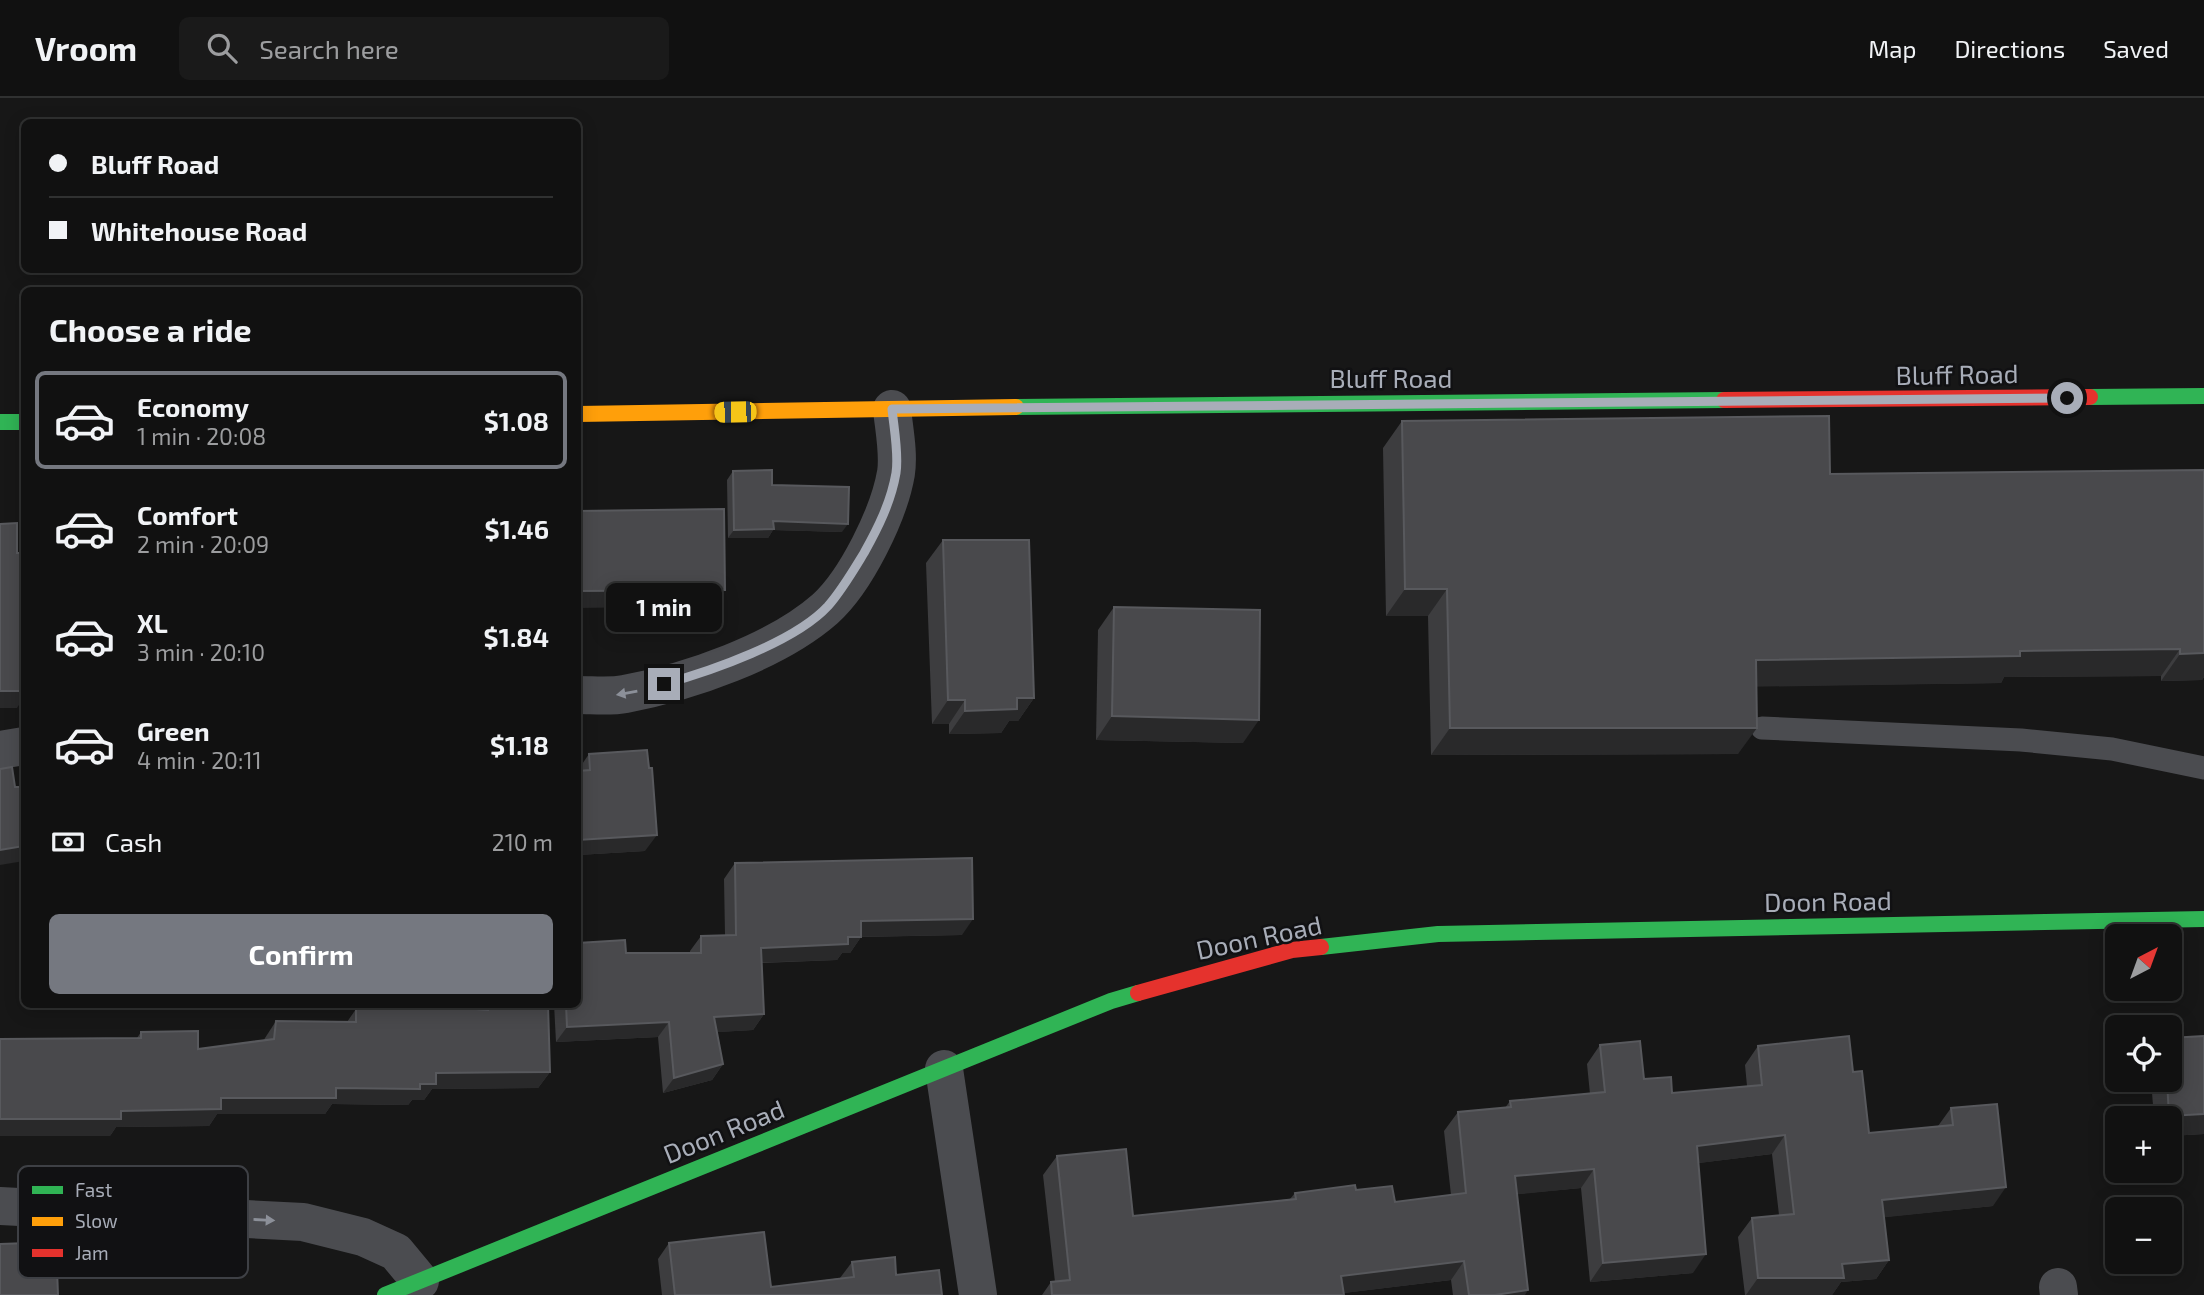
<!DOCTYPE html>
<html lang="en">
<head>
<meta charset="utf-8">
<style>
  body { margin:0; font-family:"Exo 2",sans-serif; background:#1a1a1a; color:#f1f3f6; height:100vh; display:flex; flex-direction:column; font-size:26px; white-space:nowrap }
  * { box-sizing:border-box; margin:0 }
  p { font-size:23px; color:#9c9d9f }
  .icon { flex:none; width:38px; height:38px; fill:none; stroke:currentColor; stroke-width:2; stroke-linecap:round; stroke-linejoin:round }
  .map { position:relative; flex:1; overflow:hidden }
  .details { position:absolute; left:21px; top:189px; width:560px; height:721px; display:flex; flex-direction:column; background:#111; border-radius:10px; box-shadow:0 4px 18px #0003,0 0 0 2px #303131 }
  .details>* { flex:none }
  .hud { position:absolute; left:21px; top:21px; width:560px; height:154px; border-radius:10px; box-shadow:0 4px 18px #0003,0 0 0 2px #303131; display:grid; align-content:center; height:154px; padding:0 28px; background:#111 }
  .needle { width:46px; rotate:41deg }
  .tools { position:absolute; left:2105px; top:826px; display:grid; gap:14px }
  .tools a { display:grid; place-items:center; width:77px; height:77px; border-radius:10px; background:#111; box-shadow:0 4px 18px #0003,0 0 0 2px #303131; font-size:35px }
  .end { position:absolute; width:32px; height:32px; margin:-16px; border:9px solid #a8adb8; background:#111; box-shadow:0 0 0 4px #111 }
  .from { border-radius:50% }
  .bubble { position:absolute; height:49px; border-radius:10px; background:#111; box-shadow:0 4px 18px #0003,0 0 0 2px #303131; font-size:23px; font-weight:700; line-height:49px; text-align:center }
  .car { position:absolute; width:21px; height:42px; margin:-21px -10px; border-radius:9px; box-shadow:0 0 5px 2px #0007; background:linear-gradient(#f5c518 24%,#345 0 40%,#f5c518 0 76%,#345 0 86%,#f5c518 0) }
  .hud b { display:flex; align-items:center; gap:24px; height:66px; font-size:26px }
  .hud b+b { border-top:2px solid #303131 }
  .hud i { width:18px; height:18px; background:#f1f3f6 }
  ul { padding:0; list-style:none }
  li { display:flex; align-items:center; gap:21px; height:98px; margin:0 14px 10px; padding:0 14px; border:4px solid transparent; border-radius:10px }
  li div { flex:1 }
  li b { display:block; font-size:26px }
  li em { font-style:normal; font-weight:700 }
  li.on { border-color:#757880 }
  li>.icon { width:63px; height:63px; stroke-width:1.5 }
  h2 { padding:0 28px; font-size:32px; line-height:84px }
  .pay { display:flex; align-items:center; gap:18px; height:77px; padding:0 28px; font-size:26px }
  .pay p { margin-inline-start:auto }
  .button { display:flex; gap:14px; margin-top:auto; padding:14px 28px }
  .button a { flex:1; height:80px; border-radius:10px; background:#757880; color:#fff; font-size:28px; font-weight:700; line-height:80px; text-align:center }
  header { display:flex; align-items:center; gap:42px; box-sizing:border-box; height:98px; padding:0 35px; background:#111; border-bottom:2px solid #303131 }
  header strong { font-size:33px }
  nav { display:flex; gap:38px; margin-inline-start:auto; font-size:24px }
  .search { width:490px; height:63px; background:#1a1a1a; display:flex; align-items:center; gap:18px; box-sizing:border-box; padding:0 24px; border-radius:10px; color:#9c9d9f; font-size:26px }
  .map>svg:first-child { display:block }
</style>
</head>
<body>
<header>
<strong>Vroom</strong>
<div class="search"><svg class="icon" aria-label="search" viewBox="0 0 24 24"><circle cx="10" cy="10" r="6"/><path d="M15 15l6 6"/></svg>Search here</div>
<nav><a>Map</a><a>Directions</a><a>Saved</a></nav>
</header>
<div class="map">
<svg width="2204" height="1197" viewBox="0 0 2204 1197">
  <rect width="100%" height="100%" fill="#171717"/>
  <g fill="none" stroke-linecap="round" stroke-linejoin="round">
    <polyline stroke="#4b4c50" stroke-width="23" points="1762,630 2021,642 2112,651 2204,670"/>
    <g stroke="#4b4c50" stroke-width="38">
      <path d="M 578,597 C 593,597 610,599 625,596 C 689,584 776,554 825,511 C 856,483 889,416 896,375 C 899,355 894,331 892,311"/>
      <polyline points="0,652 24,648"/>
      <polyline points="944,971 978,1197"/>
      <polyline points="0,1108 303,1124 363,1139 396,1154 420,1183"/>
      <polyline points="2058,1189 2059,1197"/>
    </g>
    <g stroke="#30b455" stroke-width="16">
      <polyline points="2090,299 2204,298"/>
      <polyline points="1016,309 1724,302"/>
      <polyline points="0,324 24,324"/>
      <polyline points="1321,849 1438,836 2204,821"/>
      <polyline points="385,1197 1111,903 1138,895"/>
    </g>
    <polyline stroke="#ff9f0a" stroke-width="16" points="578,316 1016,309"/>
    <g stroke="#e5322d" stroke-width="16">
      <polyline points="1724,302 2090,299"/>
      <polyline points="1138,895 1292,852 1321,849"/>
    </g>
  </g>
  <g fill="#3d3d3f">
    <polygon points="1402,323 1830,376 2204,372 2204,579 2202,582 2161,583 2161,578 2004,579 2001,585 1756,588 1738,656 1431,657 1428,518 1386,518 1383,350"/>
    <polygon points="733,373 772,387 842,434 773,432 768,440 728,440 727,382"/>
    <polygon points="943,442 1034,600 1018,623 1009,623 1001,635 949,636 949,626 932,626 926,465"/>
    <polygon points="1114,509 1243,645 1096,642 1098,532"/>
    <polygon points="589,656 645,753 578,757 578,672"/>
    <polygon points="735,765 962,837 861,839 850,855 842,855 837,862 762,865 764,916 753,932 717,934 723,966 712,982 663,995 658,939 556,944 554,906 578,906 626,855 690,855 690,853 701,838 725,837 724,781"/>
    <polygon points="377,906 404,906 477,911 480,906 548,906 550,974 538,990 432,991 424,1002 412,1002 408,1007 332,1006 325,1016 217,1016 209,1028 116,1029 110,1038 137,940 141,934 198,951 264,942 265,940 276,923 347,924 356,911 374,911"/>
    <polygon points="2204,938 2204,1036 2170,1038 2170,1020 2154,1020 2151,982 2170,982"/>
    <polygon points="1600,947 1644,981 1672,995 1747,988 1745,967 1758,948 1853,974 1869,1035 1938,1028 1951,1010 1993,1108 1884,1119 1889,1162 1876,1181 1841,1184 1832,1197 1745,1197 1738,1139 1752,1120 1779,1117 1772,1056 1698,1065 1693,1175 1590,1184 1581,1090 1517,1096 1525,1197 1453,1197 1451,1182 1343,1195 1344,1197 1042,1197 1051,1184 1055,1184 1043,1077 1057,1058 1133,1118 1290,1101 1295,1095 1356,1092 1395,1104 1451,1097 1444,1033 1458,1014 1505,1010 1510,1003 1590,996 1587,966"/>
    <polygon points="669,1145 771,1189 840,1180 852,1164 896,1177 942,1197 662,1197 658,1161"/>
  </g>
  <g fill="#29292a">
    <polygon points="773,423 848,426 842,434 773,432 768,440 728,440 734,432"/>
    <polygon points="1405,491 1447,491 1428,518 1386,518"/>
    <polygon points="725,492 713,508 578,510 578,493"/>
    <polygon points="2180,551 2161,578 2004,579 2001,585 1737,589 1756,562 2020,553"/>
    <polygon points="2204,555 2204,579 2202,582 2161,583 2180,556"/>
    <polygon points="0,593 24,593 24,599 17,610 0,610"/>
    <polygon points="1017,600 1034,600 1018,623 1009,623 1001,635 949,636 965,613"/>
    <polygon points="948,602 965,602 949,626 932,626"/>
    <polygon points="1112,618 1259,622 1243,645 1096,642"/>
    <polygon points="1450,630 1757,630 1738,656 1431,657"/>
    <polygon points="657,737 645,753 578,757 578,742"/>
    <polygon points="24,748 24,763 0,767 0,752"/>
    <polygon points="973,821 962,837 850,839 861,823"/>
    <polygon points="848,839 861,839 850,855 842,855 837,862 750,865 761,850"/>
    <polygon points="764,916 753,932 703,935 714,919"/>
    <polygon points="669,924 658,939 556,944 567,929"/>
    <polygon points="723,966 712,982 663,995 674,980"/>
    <polygon points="550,974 538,990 432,991 424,1002 412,1002 408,1007 332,1006 325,1016 217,1016 209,1028 116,1029 110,1038 0,1038 0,1021 121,1013 221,1000 336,990 420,986 436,975"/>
    <polygon points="2204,1016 2204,1036 2170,1038 2170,1020 2167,1020 2169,1018"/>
    <polygon points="1785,1037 1772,1056 1683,1067 1697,1048"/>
    <polygon points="1594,1071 1581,1090 1501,1098 1515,1078"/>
    <polygon points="2006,1089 1993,1108 1869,1121 1882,1102"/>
    <polygon points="1706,1156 1693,1175 1590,1184 1603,1165"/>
    <polygon points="1889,1162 1876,1181 1841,1184 1832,1197 1746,1197 1758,1180 1842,1166"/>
    <polygon points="1464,1163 1451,1182 1328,1197 1341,1178"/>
    <polygon points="1528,1192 1525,1197 1495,1197"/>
  </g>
  <g fill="#49494c" stroke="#58595d" stroke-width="2">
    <polygon points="1829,318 1830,376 2204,372 2204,555 2180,556 2180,551 2020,553 2020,558 1756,562 1757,630 1450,630 1447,491 1405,491 1402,323"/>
    <polygon points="772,372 772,387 849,389 848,426 773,423 774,431 734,432 733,373"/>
    <polygon points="724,411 725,492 578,493 578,413"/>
    <polygon points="17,425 17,455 24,455 24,593 0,593 0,426"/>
    <polygon points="943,442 1029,442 1034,600 1017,600 1017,611 965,613 965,602 948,602"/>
    <polygon points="1114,509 1260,512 1259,622 1112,618"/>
    <polygon points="647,652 649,670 652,670 657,737 578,742 578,673 590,672 589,656"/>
    <polygon points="12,669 15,689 24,689 24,748 0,752 0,671"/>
    <polygon points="972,760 973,821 861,823 861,839 848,839 848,846 761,850 764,916 714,919 723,966 674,980 669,924 567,929 566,906 578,906 578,845 625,842 626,855 701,855 701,838 736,837 735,765"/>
    <polygon points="378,906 404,906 488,912 488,906 548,906 550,974 436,975 436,986 420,986 420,991 336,990 336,1000 221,1000 221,1011 121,1013 121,1021 0,1021 0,941 141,940 141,934 198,933 198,951 274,941 276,923 356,924 356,911 379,911"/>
    <polygon points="1849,938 1853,974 1862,973 1869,1035 1953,1027 1951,1010 1997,1006 2006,1089 1882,1102 1889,1162 1842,1166 1844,1180 1758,1180 1752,1120 1794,1116 1785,1037 1697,1048 1706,1156 1603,1165 1594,1071 1515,1078 1528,1192 1495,1197 1469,1197 1464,1163 1341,1178 1344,1197 1052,1197 1051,1184 1070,1182 1057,1058 1126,1051 1133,1118 1296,1101 1295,1095 1355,1087 1356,1092 1392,1088 1395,1104 1466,1095 1458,1014 1511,1009 1510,1003 1605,994 1600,947 1640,943 1644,981 1671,979 1672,995 1762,987 1758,948"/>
    <polygon points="2204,938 2204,1016 2169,1018 2167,982 2170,982 2170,940"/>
    <polygon points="764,1134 771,1189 854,1179 852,1164 895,1159 896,1177 939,1172 942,1197 675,1197 669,1145"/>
    <polygon points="56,1144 58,1197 0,1197 0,1146"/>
  </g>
  <defs><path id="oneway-solid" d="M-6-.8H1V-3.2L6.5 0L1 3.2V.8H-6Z" transform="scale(1.75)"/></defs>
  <g fill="#8c9099">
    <use href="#oneway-solid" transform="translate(627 595) rotate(170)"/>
    <use href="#oneway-solid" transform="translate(264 1122) rotate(3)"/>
  </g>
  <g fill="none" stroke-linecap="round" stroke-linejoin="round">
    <path stroke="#a8adb8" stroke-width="9" d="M 664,586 C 711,573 795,544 828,508 C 842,492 853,473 864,455 C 878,430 891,404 896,375 C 899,356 894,331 892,311 L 2067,300"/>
  </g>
  <g text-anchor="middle" stroke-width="5" stroke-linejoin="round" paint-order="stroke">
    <g font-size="26" fill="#a8adb8" stroke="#111113">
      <text transform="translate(1957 277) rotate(-1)" y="9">Bluff Road</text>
      <text x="1391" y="290">Bluff Road</text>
      <text transform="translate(1828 804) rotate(-1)" y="9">Doon Road</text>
      <text transform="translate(1259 840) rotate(-12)" y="9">Doon Road</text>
      <text transform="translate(724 1034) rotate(-22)" y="9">Doon Road</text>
    </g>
  </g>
  <rect x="18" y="1068" width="230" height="112" rx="10" fill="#111113" stroke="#3e4045" stroke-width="2"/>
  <rect x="32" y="1088" width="31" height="8" fill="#30b455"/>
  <rect x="32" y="1119" width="31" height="9" fill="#ff9f0a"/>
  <rect x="32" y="1151" width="31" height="8" fill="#e5322d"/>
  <g font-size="19" fill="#a8adb8">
    <text x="75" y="1099">Fast</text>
    <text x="75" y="1130">Slow</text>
    <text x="75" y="1162">Jam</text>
  </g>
</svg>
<div class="tools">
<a><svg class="needle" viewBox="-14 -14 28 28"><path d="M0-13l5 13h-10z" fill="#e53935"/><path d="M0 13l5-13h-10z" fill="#9c9d9f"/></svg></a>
<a><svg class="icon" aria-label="locate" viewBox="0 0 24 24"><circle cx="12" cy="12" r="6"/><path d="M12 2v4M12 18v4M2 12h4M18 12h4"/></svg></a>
<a>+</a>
<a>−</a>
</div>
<i class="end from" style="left:2067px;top:300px"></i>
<i class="end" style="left:664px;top:586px"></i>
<div class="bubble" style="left:606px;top:485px;width:116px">1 min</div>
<i class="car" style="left:735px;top:314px;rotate:269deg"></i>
<div class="hud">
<b><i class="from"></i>Bluff Road</b>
<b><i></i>Whitehouse Road</b>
</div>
<section class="details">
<h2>Choose a ride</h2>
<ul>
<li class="on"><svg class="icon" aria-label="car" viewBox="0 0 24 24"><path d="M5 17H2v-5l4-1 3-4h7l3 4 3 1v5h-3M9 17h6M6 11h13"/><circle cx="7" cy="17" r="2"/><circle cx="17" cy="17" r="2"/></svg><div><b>Economy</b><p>1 min · 20:08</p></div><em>$1.08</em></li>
<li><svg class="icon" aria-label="car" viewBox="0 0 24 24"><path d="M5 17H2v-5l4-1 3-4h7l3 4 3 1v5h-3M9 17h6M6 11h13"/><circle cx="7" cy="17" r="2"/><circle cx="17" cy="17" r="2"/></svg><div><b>Comfort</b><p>2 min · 20:09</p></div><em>$1.46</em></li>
<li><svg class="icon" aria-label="car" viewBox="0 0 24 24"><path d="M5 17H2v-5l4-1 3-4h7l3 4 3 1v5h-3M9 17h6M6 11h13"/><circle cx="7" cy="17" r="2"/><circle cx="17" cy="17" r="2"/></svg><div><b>XL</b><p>3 min · 20:10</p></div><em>$1.84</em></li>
<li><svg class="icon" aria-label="car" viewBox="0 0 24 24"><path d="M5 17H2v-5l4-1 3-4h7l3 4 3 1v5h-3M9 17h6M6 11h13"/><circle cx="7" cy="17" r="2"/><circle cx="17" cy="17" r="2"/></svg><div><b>Green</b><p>4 min · 20:11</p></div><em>$1.18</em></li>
</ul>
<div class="pay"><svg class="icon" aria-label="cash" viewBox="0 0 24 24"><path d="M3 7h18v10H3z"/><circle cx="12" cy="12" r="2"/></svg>Cash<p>210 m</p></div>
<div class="button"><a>Confirm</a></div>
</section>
</div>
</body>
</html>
